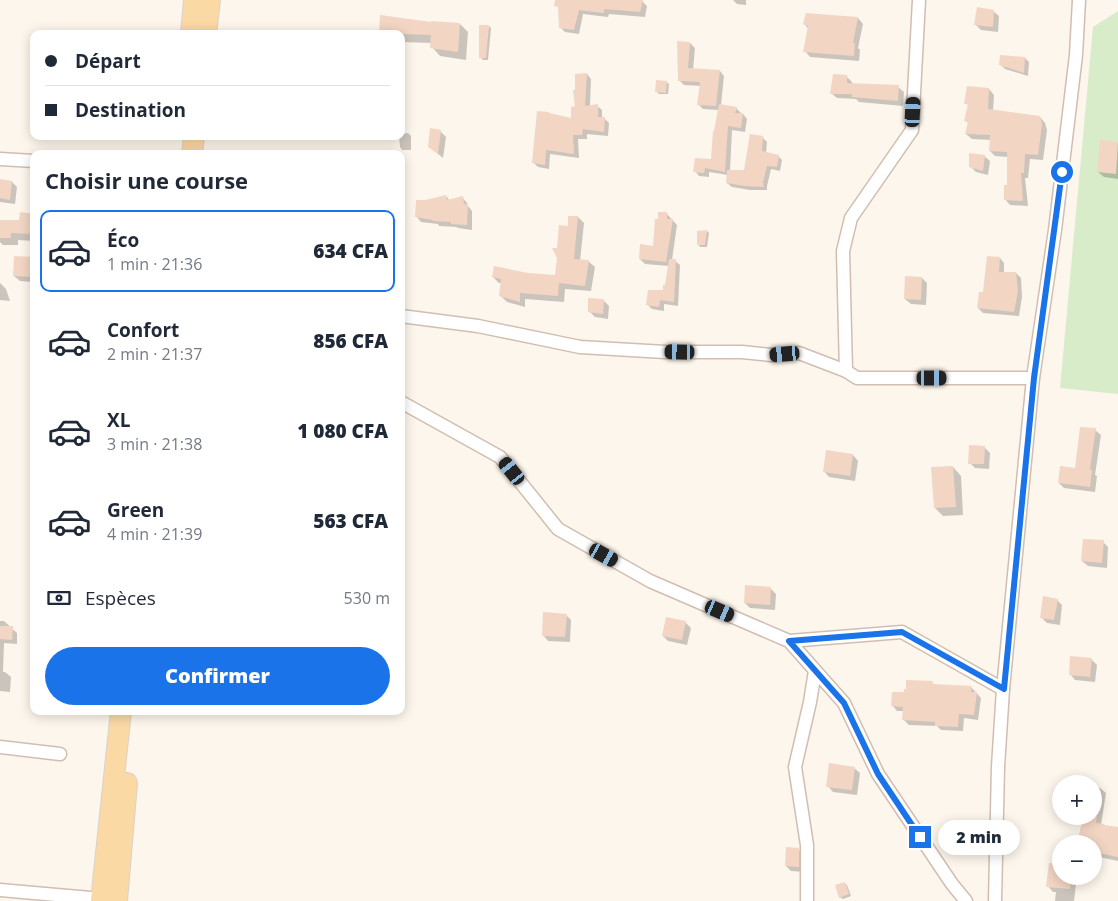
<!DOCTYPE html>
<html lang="fr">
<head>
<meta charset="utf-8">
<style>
  body { margin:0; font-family:"Open Sans",sans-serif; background:#f2f2f3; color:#1f2937; height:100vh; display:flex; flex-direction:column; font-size:19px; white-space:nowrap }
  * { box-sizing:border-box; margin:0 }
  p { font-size:16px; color:#747a83 }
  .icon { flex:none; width:28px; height:28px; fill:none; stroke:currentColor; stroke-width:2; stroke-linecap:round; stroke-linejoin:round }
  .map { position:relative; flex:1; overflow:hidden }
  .details { position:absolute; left:30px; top:150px; width:375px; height:565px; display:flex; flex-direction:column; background:#fff; border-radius:10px; box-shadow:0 2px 12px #0003 }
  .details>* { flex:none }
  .banner { position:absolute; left:30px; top:30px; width:375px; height:110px; border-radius:10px; box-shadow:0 2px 12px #0003; display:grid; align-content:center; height:110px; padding:0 15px; background:#fff }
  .controls { position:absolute; left:1052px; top:775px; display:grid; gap:10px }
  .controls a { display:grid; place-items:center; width:50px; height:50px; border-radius:50%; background:#fff; box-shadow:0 2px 12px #0003; font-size:25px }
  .end { position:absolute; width:22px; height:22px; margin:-11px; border:6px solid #1a73e8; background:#fff; box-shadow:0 0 0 2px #fff }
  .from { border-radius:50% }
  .bubble { position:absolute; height:35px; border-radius:18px; background:#fff; box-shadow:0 2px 12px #0003; font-size:16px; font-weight:800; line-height:35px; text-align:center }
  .car { position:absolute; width:15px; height:30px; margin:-15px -8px; border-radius:6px; box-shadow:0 0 4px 1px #0007; background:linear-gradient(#222 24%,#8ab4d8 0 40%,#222 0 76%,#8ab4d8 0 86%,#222 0) }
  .banner b { display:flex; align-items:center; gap:18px; height:48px; font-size:19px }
  .banner b+b { border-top:1px solid #e0e1e3 }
  .banner i { width:12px; height:12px; background:#1f2937 }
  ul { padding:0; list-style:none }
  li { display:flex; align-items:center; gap:15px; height:82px; margin:0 10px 8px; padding:0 5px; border:2px solid transparent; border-radius:10px }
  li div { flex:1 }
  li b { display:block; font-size:19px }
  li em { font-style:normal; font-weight:800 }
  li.selected { border-color:#1a73e8 }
  li>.icon { width:45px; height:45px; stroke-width:1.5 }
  h2 { padding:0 15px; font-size:22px; line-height:60px }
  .pay { display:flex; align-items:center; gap:12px; height:55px; padding:0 15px; font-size:19px }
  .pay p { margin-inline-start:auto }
  .button { display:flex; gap:10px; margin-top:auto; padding:10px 15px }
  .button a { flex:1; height:58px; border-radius:30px; background:#1a73e8; color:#fff; font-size:20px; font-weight:800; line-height:58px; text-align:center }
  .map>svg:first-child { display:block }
</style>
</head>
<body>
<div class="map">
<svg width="1118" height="901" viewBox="0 0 1118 901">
  <rect width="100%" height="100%" fill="#fdf6ec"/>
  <polygon fill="#d8ecc9" points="1118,11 1118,394 1060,388 1093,27"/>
  <g fill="#0003">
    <polygon points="559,0 630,0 642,1 647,6 645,17 609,14 608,17 583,14 579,34 565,32 560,27"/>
    <polygon points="733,0 746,0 746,5 737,4"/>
    <polygon points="993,11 999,16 998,32 981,30 975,24"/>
    <polygon points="807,14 858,18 863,24 858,48 860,50 859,61 810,57 805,51 808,28 804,24"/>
    <polygon points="432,24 460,24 468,32 466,60 440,56 432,47 432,43 401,42 401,34 381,34 380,32"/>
    <polygon points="489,26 491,28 488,60 483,60 481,58"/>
    <polygon points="265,30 280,32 282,34 265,34"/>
    <polygon points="690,43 695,48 693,70 720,71 724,76 721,105 736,108 741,113 740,114 743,114 747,119 745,132 732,130 730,171 745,172 763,138 767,142 766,153 778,156 782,160 780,171 771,169 767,186 767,190 750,190 732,187 727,183 728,175 709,172 709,177 699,176 695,171 712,160 719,110 703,109 698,104 701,86 684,85 679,80"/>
    <polygon points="1025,58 1029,62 1028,76 1005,69 1001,65"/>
    <polygon points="587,74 591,79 590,106 597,106 602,110 602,118 604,118 609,123 608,136 587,134 587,139 578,139 579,158 550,154 549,169 538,167 534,163 572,119 576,107 576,91"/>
    <polygon points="847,77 852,82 852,84 898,87 904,92 903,106 859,102 856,99 837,98 831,93"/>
    <polygon points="666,82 669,84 668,94 659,94 656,91"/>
    <polygon points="989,89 994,95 993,111 1040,117 1045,123 1047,130 1043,160 1030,159 1028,178 1025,178 1028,206 1010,205 1005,199 1008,187 1009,157 995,156 990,151 991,140 972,139 966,134 969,124 965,120 969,106 966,103"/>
    <polygon points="440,131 446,137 443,158 430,147"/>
    <polygon points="408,133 411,136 411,150 402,150 400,147 399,136 401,136 401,134"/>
    <polygon points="53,136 80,136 79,139"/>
    <polygon points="1101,142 1118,143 1118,179 1104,177 1098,172"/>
    <polygon points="984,156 990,161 988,175 976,172 970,166"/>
    <polygon points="0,180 12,182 17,187 15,204 0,202"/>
    <polygon points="446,196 450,201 462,197 467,203 468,206 472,211 472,230 458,228 456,227 439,226 438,224 421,222 416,216"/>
    <polygon points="666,213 677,225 672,260 675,261 680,265 678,306 664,304 664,311 652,309 647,304 664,291 666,286 669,266 645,264 640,259 654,248"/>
    <polygon points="34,215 34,241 18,240 18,245 3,245 0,242 0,221 20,221"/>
    <polygon points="578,217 584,223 580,261 588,261 595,267 591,291 565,289 564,302 525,299 525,307 507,302 500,295 502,283 499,283 493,277 528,274 557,277 558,249 569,227"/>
    <polygon points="707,231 709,233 707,247 700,247 698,244"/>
    <polygon points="34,258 34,282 20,281 14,276"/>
    <polygon points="1000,258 1004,263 1004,273 1016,273 1021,278 1022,297 1019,316 983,313 978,308"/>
    <polygon points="922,278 927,283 926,305 911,304 905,299"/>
    <polygon points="0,283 6,289 10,301 0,300"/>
    <polygon points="603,300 609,306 608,319 595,317 590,312"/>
    <polygon points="1095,430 1101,435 1095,475 1097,476 1095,492 1064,488 1059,483 1076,469"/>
    <polygon points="984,447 990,453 989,469 975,468 970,463"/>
    <polygon points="853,455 858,461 855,481 829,477 824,471"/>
    <polygon points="953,467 961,476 963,515 943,516 935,508"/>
    <polygon points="1103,542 1108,547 1107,568 1088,566 1082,561"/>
    <polygon points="771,589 776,594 775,610 750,608 745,603"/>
    <polygon points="1057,600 1062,605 1060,625 1047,623 1041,617"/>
    <polygon points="566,615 571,620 570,642 548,641 543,635"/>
    <polygon points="0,621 4,621 17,633 17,644 4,643 3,672 5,672 11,677 10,692 0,691"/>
    <polygon points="685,622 691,628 687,645 668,641 663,636"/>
    <polygon points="1091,659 1097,665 1095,682 1075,680 1070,674"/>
    <polygon points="932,683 935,685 971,687 981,698 978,720 964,718 963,731 941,730 937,726 909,725 904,720 904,711 897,711 893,706 905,694"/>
    <polygon points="854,768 860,773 857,795 833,792 828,786"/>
    <polygon points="1094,787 1100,788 1106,793 1101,825 1118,828 1118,861 1094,856"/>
    <polygon points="798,849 804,855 804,872 791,871 786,866"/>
    <polygon points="1050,864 1061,866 1061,876 1077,876 1074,901 1055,901 1056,892 1053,892 1048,886"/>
    <polygon points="844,883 847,885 851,896 843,899 840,897"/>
  </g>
  <g fill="#f3d5c3">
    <polygon points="555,0 643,0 640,12 604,9 604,13 579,10 574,30 559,28 558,7 554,6"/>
    <polygon points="977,7 994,10 993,27 974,25"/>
    <polygon points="806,13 858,17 853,43 855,43 854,56 803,52 808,26 803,24"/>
    <polygon points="380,15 431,22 431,21 460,23 458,52 430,48 431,35 379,33"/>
    <polygon points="479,25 489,25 486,58 479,58"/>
    <polygon points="677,41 690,42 688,68 720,70 716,106 697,105 700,82 678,81"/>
    <polygon points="1000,55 1025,57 1024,73 999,65"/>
    <polygon points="587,73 585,106 598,104 598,117 605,117 604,132 583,129 582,135 573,135 574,154 546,150 545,165 532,163 537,111 549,112 549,113 571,118 571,107 575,106 573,90 575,90 575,74"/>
    <polygon points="833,74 847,75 847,83 899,85 898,101 852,97 852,94 830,94"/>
    <polygon points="656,80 667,81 666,93 655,92"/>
    <polygon points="967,86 989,88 988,109 1040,116 1042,124 1038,155 1025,154 1024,173 1021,173 1023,201 1004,200 1004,185 1007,185 1007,152 989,151 990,135 965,134 968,122 964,121 968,104 964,104"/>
    <polygon points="719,104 737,107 735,113 743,113 741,128 728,126 725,172 705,168 704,173 693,172 695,158 711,159 713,131 714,131"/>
    <polygon points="430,128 441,130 438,154 428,147"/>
    <polygon points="750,134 763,136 762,151 779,155 777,167 767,166 763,182 764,187 745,186 726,183 727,170 744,170"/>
    <polygon points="1100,140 1118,142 1116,174 1097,172"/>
    <polygon points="969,153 985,155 983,171 969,167"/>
    <polygon points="0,179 12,181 10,200 0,198"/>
    <polygon points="446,195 447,200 463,196 464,204 468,204 467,225 451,224 451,222 433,221 433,220 415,217 416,200 425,200"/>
    <polygon points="20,212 34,214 34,234 11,233 11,238 0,238 0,220 19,220"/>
    <polygon points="658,212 667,212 667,219 673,219 666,262 639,259 640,244 653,246 655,219 658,219"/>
    <polygon points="568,216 578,216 574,259 589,260 585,286 559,283 558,296 520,293 520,302 499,296 501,279 492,277 494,266 528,273 555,275 557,258 552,248 557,248 559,225 568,226"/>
    <polygon points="707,230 705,245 697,245 697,231"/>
    <polygon points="14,256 34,257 34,277 13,276"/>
    <polygon points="987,256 1000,257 999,272 1016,272 1018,291 1014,312 977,308 979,292 983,292"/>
    <polygon points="669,259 676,259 674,302 660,300 659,307 646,305 648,290 663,290 663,285 665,285"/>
    <polygon points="905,276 922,277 921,300 904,299"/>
    <polygon points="588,298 604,299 603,314 588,312"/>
    <polygon points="1080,427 1096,428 1090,469 1092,470 1090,487 1058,483 1060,466 1075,468"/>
    <polygon points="969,445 985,446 984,464 968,464"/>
    <polygon points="826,450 853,454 850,476 823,472"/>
    <polygon points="953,466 956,507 934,508 931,467"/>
    <polygon points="1083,539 1104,540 1102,563 1081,561"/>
    <polygon points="745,585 771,587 770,605 744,603"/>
    <polygon points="1043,596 1058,599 1054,620 1040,618"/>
    <polygon points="543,612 567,614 565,637 542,636"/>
    <polygon points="666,617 686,621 682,640 662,636"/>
    <polygon points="0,626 13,626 12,640 0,639"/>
    <polygon points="1070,656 1092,658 1090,677 1069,675"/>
    <polygon points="906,680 933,681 932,684 972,686 971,692 977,692 974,715 959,714 958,727 935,726 935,722 902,720 903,707 891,706 892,692 904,692 904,689 906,689"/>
    <polygon points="829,763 855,767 852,790 826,787"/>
    <polygon points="1083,816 1097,816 1096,823 1105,824 1104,825 1118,827 1118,857 1094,852 1094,844 1077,844"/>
    <polygon points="786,847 799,848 799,867 785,866"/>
    <polygon points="1049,863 1061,864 1061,876 1071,876 1070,889 1046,887"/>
    <polygon points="845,882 849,894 839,898 835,885"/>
  </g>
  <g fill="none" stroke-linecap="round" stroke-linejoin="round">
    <defs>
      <g id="street">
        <polyline points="0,159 34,161"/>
        <polyline points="401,316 478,326 580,347 665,352 742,352 771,355 799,353 846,371 857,378 1033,378"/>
        <polyline points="846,371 843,251 851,218 912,130 919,0"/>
        <polyline points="401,402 500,457 558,529 650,581 789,641 844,703 878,774 952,884 966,901"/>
        <polyline points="789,641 902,632 1003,689"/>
        <polyline points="0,747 60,754"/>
        <polyline points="0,890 102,899"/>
        <polyline points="807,901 807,845 795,767 810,702 815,671"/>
        <polyline points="995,901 998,767 1003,689 1033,378 1055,230 1076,55 1079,0"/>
      </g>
      <g id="primary">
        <polyline points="191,34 194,0"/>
        <polyline points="206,34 210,0"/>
        <polyline points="192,154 194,136"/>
        <polyline points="101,901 121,711"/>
        <polyline points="117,901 127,783"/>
      </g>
    </defs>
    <use href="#street" stroke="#d1beb0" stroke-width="15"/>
    <use href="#primary" stroke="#dad1cd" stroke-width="22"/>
    <use href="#street" stroke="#fff" stroke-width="12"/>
    <use href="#primary" stroke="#fbd9a5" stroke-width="20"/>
  </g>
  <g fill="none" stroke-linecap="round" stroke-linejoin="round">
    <polyline stroke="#1a73e8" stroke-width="6" points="920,837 878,774 844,703 789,641 902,632 1004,689 1034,378 1062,172"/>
  </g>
</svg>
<div class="controls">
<a>+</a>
<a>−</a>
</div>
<i class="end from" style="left:1062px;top:172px"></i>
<i class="end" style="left:920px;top:837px"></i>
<div class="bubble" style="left:938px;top:820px;width:82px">2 min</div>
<i class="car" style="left:913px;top:112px;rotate:3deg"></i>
<i class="car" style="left:680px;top:352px;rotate:271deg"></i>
<i class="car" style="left:785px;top:354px;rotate:265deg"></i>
<i class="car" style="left:932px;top:378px;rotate:90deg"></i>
<i class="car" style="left:512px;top:471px;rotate:321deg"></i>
<i class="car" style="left:604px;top:555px;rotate:119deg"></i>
<i class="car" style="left:720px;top:611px;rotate:113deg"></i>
<div class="banner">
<b><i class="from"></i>Départ</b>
<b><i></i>Destination</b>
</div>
<section class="details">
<h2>Choisir une course</h2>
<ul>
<li class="selected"><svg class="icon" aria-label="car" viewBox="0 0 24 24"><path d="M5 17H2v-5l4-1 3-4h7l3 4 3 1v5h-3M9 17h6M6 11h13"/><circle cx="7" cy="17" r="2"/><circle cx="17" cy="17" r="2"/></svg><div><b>Éco</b><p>1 min · 21:36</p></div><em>634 CFA</em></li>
<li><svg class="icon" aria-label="car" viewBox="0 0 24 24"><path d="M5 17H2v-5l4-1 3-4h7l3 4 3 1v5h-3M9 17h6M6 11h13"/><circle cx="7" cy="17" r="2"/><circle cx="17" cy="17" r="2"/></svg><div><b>Confort</b><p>2 min · 21:37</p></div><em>856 CFA</em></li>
<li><svg class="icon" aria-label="car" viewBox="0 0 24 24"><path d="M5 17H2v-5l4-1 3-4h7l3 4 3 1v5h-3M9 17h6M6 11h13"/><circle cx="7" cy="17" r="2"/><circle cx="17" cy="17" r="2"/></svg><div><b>XL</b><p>3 min · 21:38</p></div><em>1 080 CFA</em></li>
<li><svg class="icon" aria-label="car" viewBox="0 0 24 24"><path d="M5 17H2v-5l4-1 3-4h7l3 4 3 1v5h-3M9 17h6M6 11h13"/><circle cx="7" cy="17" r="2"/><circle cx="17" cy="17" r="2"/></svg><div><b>Green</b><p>4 min · 21:39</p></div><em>563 CFA</em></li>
</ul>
<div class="pay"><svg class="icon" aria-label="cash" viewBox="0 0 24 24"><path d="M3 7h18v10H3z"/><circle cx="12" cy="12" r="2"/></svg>Espèces<p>530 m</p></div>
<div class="button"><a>Confirmer</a></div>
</section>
</div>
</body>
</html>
